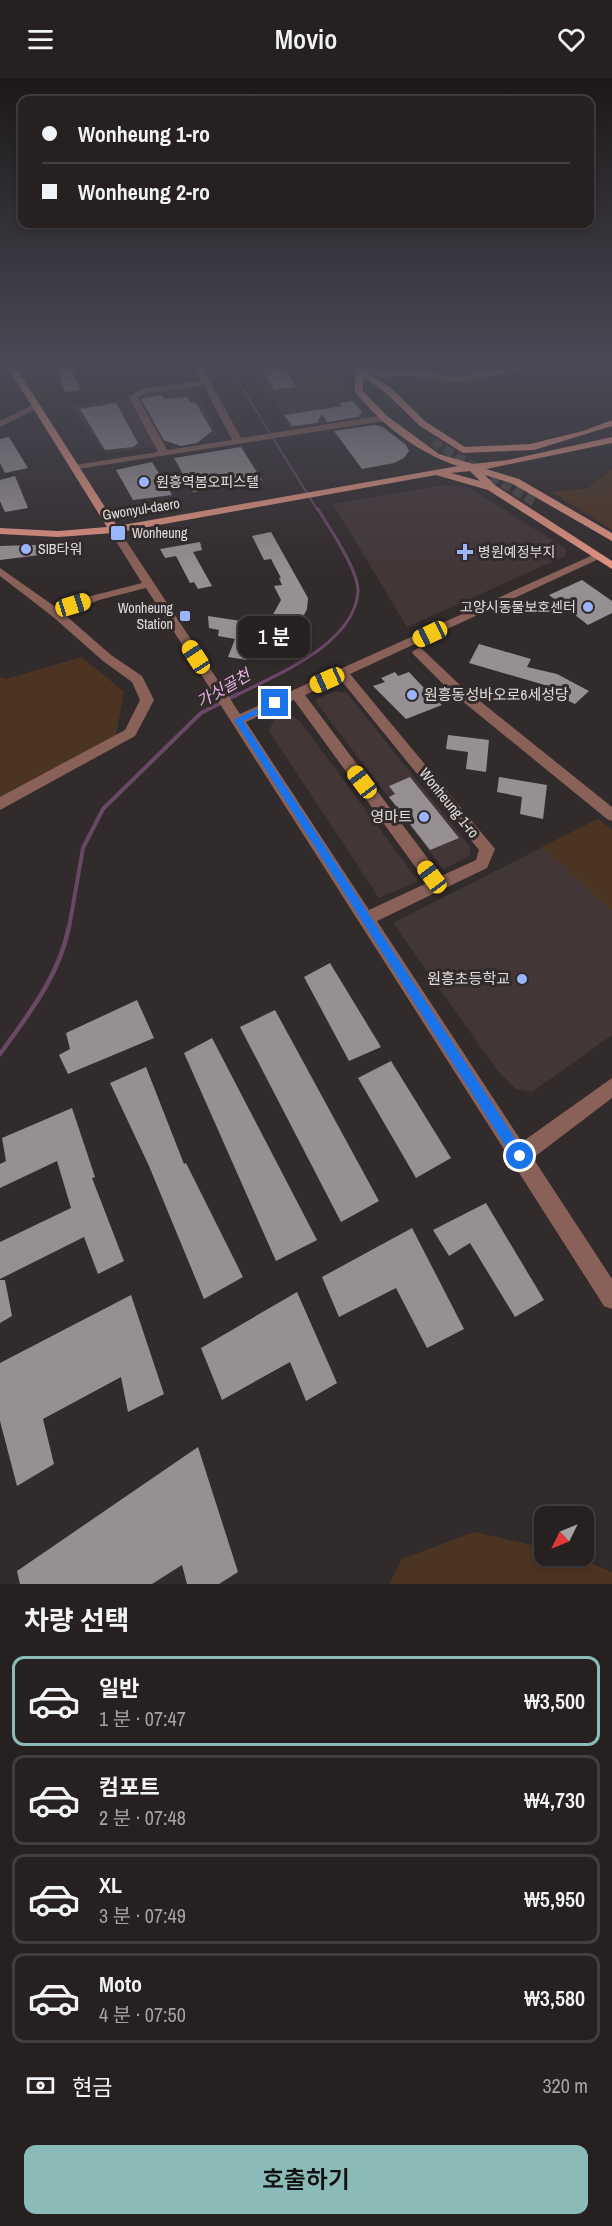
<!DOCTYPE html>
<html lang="ko">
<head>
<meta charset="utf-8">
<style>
  body { margin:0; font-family:"Archivo Narrow","Noto Sans KR",sans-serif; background:#322d2e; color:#f1f3f6; height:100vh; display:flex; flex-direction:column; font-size:22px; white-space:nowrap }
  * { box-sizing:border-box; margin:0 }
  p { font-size:20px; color:#a4a3a5 }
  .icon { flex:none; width:33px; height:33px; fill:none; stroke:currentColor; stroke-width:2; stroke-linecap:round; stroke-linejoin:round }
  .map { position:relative; height:1506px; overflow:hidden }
  .drawer { display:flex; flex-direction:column; background:#262021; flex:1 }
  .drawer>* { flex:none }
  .banner { position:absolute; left:18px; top:18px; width:576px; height:132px; border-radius:12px; box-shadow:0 3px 9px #0003,0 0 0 2px #423e3f; display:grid; align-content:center; height:132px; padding:0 24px; background:#262021 }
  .needle { width:39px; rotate:227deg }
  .buttons { position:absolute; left:534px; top:1428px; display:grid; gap:12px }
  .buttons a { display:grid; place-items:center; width:60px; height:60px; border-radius:12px; background:#262021; box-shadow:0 3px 9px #0003,0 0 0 2px #423e3f; font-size:30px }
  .end { position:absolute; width:27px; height:27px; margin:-14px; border:8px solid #1a73e8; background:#fff; box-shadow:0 0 0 3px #fff }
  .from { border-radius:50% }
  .bubble { position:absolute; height:42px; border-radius:12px; background:#262021; box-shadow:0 3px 9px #0003,0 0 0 2px #423e3f; font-size:20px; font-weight:600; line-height:42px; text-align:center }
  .car { position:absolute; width:18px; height:36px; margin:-18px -9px; border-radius:8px; box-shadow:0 0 4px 2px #0007; background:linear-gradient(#f5c518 24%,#345 0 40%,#f5c518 0 76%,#345 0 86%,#f5c518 0) }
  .banner b { display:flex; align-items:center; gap:21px; height:57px; font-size:22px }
  .banner b+b { border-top:2px solid #423e3f }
  .banner i { width:15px; height:15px; background:#f1f3f6 }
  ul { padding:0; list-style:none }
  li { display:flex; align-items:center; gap:18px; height:90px; margin:0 12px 9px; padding:0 12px; border:3px solid #423e3f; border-radius:12px }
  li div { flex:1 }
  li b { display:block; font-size:22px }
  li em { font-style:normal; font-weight:600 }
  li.selected { border-color:#8bbbb9 }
  li>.icon { width:54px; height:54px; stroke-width:1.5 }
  h2 { padding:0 24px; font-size:27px; line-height:72px }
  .pay { display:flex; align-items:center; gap:15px; height:66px; padding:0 24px; font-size:22px }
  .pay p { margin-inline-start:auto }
  .cta { display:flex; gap:12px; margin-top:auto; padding:12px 24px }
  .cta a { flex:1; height:69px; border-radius:12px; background:#8bbbb9; color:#111; font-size:24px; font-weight:600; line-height:69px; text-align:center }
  header { display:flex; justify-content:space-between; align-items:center; height:78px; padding:0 24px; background:#262021; font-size:27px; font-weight:600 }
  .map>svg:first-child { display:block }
</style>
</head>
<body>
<header><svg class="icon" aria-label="menu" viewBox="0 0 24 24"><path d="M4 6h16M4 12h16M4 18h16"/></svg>Movio<svg class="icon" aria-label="heart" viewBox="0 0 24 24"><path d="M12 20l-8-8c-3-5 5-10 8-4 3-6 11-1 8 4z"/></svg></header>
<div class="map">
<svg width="612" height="1506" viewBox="0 0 612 1506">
  <rect width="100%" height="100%" fill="#322b2c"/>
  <g fill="#433637">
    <polygon points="250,285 334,285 349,313 369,338 290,351"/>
    <polygon points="195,310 218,358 106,376 71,328"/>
    <polygon points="447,407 470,410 566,471 565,478 407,549 333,426"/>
    <polygon points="335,613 347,615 470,769 470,778 443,791 316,624 316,621"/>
    <polygon points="290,637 299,642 418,803 379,820 269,653 274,642"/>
    <polygon points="598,741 612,752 612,957 532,1014 516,1011 497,992 393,845"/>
  </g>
  <g fill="#4c3423">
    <path d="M 428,285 L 522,285 C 502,301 461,299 437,297 L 442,288 Z"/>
    <polygon points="612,391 612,452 552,414 588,410"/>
    <polygon points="82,579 124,614 116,657 0,721 0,599 6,601"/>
    <polygon points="598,741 612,752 612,833 542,769"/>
    <polygon points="474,1454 544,1470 544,1478 572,1478 612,1494 612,1506 389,1506 402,1481"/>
  </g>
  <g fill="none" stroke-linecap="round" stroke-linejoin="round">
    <polyline stroke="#684864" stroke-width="2" points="227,285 318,433"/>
    <path stroke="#684864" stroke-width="3" d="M 235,618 C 275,597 354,567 358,514 C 359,492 329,450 318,431"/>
    <polyline stroke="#684864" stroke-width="4" points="69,850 83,770 103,731 201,635 238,616"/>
    <path stroke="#684864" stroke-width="4.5" d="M 0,976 C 28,937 60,897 69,848"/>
  </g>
  <g fill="#979093">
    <polygon points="56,285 70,285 80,312 65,314"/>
    <polygon points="276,289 279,294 286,293 296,309 274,311 262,290"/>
    <polygon points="161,317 165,321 187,319 191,325 196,325 212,353 197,365 181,368 164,362 141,321"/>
    <polygon points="353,323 362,334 358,339 327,344 322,336 317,345 292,348 284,337 330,330 342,328 340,325"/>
    <polygon points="116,325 138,365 133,369 105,372 80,331"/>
    <polygon points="374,347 383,349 406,367 409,373 404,380 394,385 362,391 334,353"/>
    <polygon points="9,359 28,390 5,395 0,385 0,361"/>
    <polygon points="241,369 262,402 193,414 174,380"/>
    <polygon points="152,384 172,417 133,422 116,392"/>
    <polygon points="15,398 28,430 5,434 0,423 0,402"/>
    <polygon points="271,454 308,520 307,531 296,553 280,550 283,545 270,542 281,522 274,508 282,507 279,500 281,500 271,481 264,482 252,458"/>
    <polygon points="200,464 202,472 193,474 212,508 198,511 194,504 190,505 176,478 165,480 160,471"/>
    <polygon points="64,466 64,474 0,482 0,468"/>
    <polygon points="582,502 612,523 612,535 588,547 549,517"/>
    <polygon points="208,538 261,546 247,582 228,579 235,561 218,558 219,552 209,550"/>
    <polygon points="479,566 531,581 527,589 557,596 589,613 575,626 546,612 548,608 469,585"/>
    <polygon points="395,594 398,598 409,594 425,611 432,608 441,618 435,620 442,627 406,641 373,608 385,604 381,600"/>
    <polygon points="448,657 489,662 486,694 466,691 468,674 446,671"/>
    <polygon points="410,699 459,760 430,772 389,719 395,716 389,708"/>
    <polygon points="499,699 547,707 543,741 520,736 522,719 497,714"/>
    <polygon points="330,885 381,969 349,983 304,899"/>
    <polygon points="137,922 154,960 68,996 59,977 70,971 66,955"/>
    <polygon points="275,932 379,1123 341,1144 240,949"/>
    <polygon points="212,960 317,1162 276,1183 184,975"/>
    <polygon points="391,983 451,1080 416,1100 358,1000"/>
    <polygon points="146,989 184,1086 186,1085 243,1199 204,1221 149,1088 110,1005"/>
    <polygon points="72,1030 95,1099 92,1100 124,1183 98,1196 84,1159 0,1201 0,1164 71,1130 57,1083 0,1110 0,1086 6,1083 2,1060"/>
    <polygon points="486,1125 544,1222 515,1239 470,1165 449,1178 433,1152"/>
    <polygon points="412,1150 464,1251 427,1270 396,1210 339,1239 322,1199"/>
    <polygon points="0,1202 5,1202 12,1238 0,1245"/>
    <polygon points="297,1214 337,1305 306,1323 290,1284 222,1322 201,1270"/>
    <polygon points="131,1217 164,1316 128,1334 121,1299 43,1341 54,1386 17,1408 0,1343 0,1285"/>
    <polygon points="198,1369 238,1494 219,1506 187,1506 182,1487 152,1506 20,1506 17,1493"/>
  </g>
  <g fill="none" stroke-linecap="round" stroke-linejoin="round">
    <polyline stroke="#4c4646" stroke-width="9" stroke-dasharray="9 4.5" stroke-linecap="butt" points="433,364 536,425"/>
    <g fill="#896158" fill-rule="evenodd">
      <path d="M 192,285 L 200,285 L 241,360 L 384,337 L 389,340 L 384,343 L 72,392 L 72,388 L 75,387 L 158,374 L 129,319 L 141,311 L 201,303 ZM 204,308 L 232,362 L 167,372 L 138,320 L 143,316 Z"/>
      <polygon points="543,285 560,285 466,303 444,303 408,298 384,299 355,292 359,289 384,293 408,292 444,297 466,297"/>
      <polygon points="575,285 612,286 612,292 579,287"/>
      <polygon points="33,327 40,329 0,349 0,343"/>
      <path d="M 114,449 L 119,452 L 240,636 L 593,477 L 597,476 L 603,479 L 350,596 L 495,771 L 487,790 L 377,843 L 522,1064 L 612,1000 L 612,1020 L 533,1080 L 612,1201 L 612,1231 L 604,1228 L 146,510 L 99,522 L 64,536 L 111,577 L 142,598 L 154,622 L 135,658 L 0,732 L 0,719 L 125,652 L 140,622 L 132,604 L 103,583 L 52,538 L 0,498 L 0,490 L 57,530 L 91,518 L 142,505 L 109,452 ZM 340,601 L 479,772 L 476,782 L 441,798 L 305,617 ZM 294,622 L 427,805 L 369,832 L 246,644 Z"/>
      <polygon points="418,570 422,571 460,607 612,729 612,743 607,741 450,613 414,577 412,574"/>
    </g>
    <path fill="#e49380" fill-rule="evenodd" d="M 5,285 L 13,285 L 117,448 L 458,388 C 418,375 382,347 355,314 L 355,292 L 359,289 L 391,310 L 426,344 L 465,369 L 530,366 L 583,353 L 612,342 L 612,348 L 534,372 L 463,375 L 420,348 L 385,314 L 363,299 L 363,313 L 387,338 L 439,376 L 473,386 L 508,382 L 612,359 L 612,365 L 486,391 L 519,401 L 612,455 L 612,463 L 511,405 L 485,397 L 496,408 L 612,483 L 612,491 L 488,412 L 436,397 L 114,455 L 58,459 L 0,456 L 0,450 L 58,453 L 107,449 ZM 470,393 L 480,403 L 451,395 Z"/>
  </g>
  <linearGradient id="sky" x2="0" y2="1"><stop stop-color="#1c1818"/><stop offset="0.58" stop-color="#494a56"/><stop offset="1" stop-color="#494a56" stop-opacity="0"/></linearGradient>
  <rect width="612" height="495" fill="url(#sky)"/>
  <polygon fill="#1a73e8" points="275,622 279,625 278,627 243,643 524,1074 524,1083 515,1083 234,642"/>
  <g fill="#9bb5fd" stroke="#322b2c" stroke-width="2">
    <circle cx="144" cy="404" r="6"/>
    <rect x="110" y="447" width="16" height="16" rx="3"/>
    <circle cx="26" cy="471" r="6"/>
    <path d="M462 465h6v6h6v6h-6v6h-6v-6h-6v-6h6z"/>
    <circle cx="588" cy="529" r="6"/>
    <rect x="179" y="532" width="12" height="12" rx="3"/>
    <circle cx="412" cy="617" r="6"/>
    <circle cx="424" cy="739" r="6"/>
    <circle cx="522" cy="901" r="6"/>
  </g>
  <g text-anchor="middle" stroke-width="6" stroke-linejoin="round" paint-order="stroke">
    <g font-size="14" fill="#e0dcdc" stroke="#322b2c" text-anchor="start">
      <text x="156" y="409">원흥역봄오피스텔</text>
      <text x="132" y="460">Wonheung</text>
      <text x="38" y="476">SIB타워</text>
      <text x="478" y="479">병원예정부지</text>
      <text x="576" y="534" text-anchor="end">고양시동물보호센터</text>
      <text x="173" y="535" text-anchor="end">Wonheung<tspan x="173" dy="16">Station</tspan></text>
    </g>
    <g font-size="14" fill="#e0dcdc" stroke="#322b2c">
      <text transform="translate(141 431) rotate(-9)" y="5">Gwonyul-daero</text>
    </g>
    <g font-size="15" fill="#e0dcdc" stroke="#322b2c" text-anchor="end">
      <text x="424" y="622" text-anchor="start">원흥동성바오로6세성당</text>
      <text x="412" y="744">영마트</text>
      <text x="510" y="906">원흥초등학교</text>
    </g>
    <g font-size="15" fill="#e0dcdc" stroke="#322b2c">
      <text transform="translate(449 725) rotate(51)" y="5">Wonheung 1-ro</text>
    </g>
    <g font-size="16" font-style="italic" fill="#edb4e5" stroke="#322b2c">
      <text transform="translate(223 610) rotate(-30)" y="6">가싯골천</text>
    </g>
  </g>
</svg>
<div class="buttons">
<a><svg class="needle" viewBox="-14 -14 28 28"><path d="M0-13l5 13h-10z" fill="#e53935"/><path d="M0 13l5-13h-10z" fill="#a4a3a5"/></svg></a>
</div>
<i class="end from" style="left:520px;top:1078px"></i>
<i class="end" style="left:275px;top:625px"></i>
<div class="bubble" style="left:238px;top:538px;width:72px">1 분</div>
<i class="car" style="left:73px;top:527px;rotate:73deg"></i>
<i class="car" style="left:430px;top:556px;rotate:245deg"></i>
<i class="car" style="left:196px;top:579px;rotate:327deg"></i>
<i class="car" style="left:327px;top:602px;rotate:246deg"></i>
<i class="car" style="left:362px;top:704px;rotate:323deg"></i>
<i class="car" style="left:432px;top:799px;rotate:323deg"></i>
<div class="banner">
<b><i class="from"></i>Wonheung 1-ro</b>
<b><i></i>Wonheung 2-ro</b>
</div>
</div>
<section class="drawer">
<h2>차량 선택</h2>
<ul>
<li class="selected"><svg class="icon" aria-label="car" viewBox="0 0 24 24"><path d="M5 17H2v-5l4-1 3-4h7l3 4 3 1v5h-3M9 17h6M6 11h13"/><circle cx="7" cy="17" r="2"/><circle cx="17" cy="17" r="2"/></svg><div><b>일반</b><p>1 분 · 07:47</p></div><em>₩3,500</em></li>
<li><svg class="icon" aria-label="car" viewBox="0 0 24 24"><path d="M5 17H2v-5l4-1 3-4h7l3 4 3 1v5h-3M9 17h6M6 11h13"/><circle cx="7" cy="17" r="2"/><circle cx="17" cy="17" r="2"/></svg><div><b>컴포트</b><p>2 분 · 07:48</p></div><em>₩4,730</em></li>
<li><svg class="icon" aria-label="car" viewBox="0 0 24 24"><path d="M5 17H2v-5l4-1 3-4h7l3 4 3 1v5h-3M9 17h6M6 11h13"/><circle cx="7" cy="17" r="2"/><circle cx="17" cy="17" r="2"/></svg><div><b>XL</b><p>3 분 · 07:49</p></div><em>₩5,950</em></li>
<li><svg class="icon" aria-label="car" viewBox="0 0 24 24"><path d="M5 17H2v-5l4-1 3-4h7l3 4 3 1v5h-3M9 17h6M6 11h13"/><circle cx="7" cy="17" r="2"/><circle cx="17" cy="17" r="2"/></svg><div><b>Moto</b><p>4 분 · 07:50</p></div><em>₩3,580</em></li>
</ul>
<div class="pay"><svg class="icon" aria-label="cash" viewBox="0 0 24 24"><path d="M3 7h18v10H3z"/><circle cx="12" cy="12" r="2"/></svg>현금<p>320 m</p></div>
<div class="cta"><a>호출하기</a></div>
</section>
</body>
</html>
